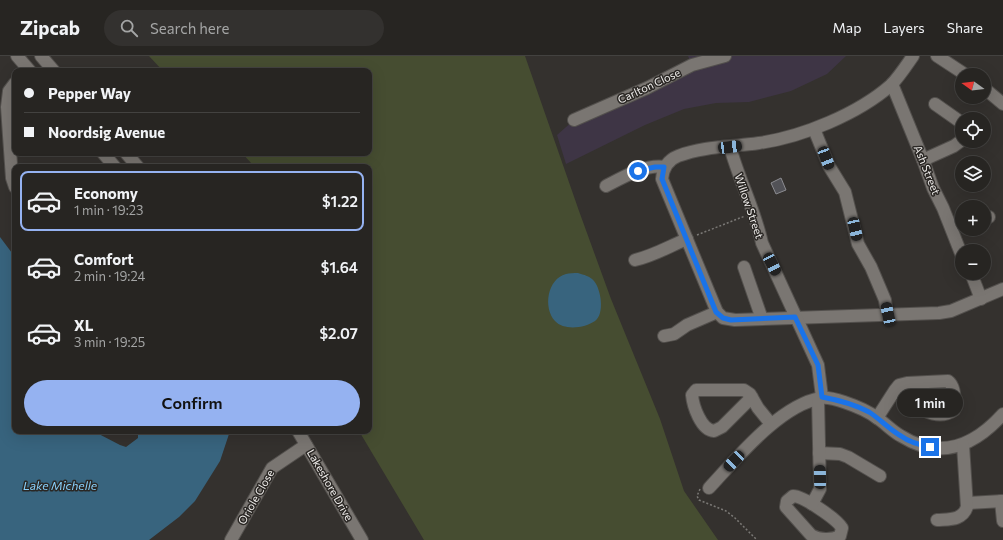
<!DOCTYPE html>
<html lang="en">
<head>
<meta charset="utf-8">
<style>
  body { margin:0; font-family:Commissioner,sans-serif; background:#33312f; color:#f1f3f6; height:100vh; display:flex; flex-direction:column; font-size:15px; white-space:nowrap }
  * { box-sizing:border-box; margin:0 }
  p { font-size:13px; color:#a4a5a5 }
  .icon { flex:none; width:22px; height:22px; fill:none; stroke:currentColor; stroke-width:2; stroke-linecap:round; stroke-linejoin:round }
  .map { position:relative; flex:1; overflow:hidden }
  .panel { position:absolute; left:12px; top:108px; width:360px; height:270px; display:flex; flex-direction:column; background:#272522; border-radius:8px; box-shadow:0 4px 16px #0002,0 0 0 1px #434240 }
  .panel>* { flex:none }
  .guide { position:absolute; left:12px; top:12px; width:360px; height:88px; border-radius:8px; box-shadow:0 4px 16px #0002,0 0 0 1px #434240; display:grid; align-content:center; height:88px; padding:0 12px; background:#272522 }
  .needle { width:26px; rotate:285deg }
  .fabs { position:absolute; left:955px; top:12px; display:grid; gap:8px }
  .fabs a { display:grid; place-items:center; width:36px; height:36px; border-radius:50%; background:#272522; box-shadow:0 4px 16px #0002,0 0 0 1px #434240; font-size:20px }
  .end { position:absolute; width:18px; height:18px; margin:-9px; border:5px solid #1a73e8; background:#fff; box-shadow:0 0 0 2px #fff }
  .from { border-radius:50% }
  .bubble { position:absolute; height:28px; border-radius:14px; background:#272522; box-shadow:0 4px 16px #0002,0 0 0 1px #434240; font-size:13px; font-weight:600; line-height:28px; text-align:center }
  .car { position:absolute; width:12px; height:24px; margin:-12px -6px; border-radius:5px; box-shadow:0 0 3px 1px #0007; background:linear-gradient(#222 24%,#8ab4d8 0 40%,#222 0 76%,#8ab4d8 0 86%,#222 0) }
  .guide b { display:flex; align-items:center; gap:14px; height:38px; font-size:15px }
  .guide b+b { border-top:1px solid #434240 }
  .guide i { width:10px; height:10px; background:#f1f3f6 }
  ul { padding:7px 0 0; list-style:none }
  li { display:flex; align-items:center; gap:12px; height:60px; margin:0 8px 6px; padding:0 4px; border:2px solid transparent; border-radius:8px }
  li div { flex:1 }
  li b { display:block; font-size:15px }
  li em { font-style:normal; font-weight:600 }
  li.on { border-color:#95b2f1 }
  li>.icon { width:36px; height:36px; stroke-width:1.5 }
  .cta { display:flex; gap:8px; margin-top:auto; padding:8px 12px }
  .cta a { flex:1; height:46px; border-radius:24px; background:#95b2f1; color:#111; font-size:16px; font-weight:600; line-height:46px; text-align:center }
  header { display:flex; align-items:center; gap:24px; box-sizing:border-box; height:56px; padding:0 20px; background:#272522; border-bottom:1px solid #434240 }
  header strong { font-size:19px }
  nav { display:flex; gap:22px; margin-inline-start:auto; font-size:14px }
  .search { width:280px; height:36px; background:#33312f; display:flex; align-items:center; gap:10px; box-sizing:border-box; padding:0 14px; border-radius:22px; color:#a4a5a5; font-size:15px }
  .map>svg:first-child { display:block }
</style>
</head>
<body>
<header>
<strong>Zipcab</strong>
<div class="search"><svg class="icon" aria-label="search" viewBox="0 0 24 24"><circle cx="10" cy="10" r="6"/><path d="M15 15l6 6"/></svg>Search here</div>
<nav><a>Map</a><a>Layers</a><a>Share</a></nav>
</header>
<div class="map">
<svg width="1003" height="484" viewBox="0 0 1003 484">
  <rect width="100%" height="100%" fill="#34312e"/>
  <polygon fill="#3e3545" points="688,0 846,0 827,18 791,35 749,46 716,47 684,53 645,69 566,108 557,79 574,64 692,9"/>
  <polygon fill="#464d31" points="149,0 525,0 579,155 611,243 660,363 684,435 718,484 424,484 359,375 369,375 369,111 248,111 252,108 242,97 369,97 369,15 163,15"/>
  <g fill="#38647e">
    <polygon points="0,181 15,201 15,375 93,375 120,389 126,391 138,382 138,375 230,375 220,405 195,445 179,461 149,484 0,484"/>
    <path d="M 578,217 C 584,219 590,220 594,225 C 601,233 605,258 595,265 C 585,272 564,275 555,265 C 543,252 547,223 566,218 C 569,217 574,217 578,217 Z"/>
  </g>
  <polygon fill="#525257" stroke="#8c8c91" points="781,122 786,134 776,138 771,127"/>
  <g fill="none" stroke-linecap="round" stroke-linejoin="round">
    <defs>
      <g id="minor">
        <polyline points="17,0 30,15"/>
        <polyline points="41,0 54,15"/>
        <path d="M 913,0 C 906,10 899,21 891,29 C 858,58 802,81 759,87 C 733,91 704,90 678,100 C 668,104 663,112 662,123 L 717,256 L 723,262 L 735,264 L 939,257 L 951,255 L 1003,233"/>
        <polyline points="937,0 966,19"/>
        <polyline points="15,27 9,35 7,51 12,122 15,131"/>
        <polyline points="892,28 923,104 933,132 943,152 962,200"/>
        <polyline points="984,32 1003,48"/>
        <polyline points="935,48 962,67"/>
        <polyline points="574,64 647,32 692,9 725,0"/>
        <polyline points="814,73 829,110 845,136 858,188 871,211 885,244 887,258"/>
        <path d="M 730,91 C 739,124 755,154 762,187 L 818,309 L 822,341"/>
        <polyline points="103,97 115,111"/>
        <polyline points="126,97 138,111"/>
        <polyline points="923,104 954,90 962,84"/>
        <path d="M 606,130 C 623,121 645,108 665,111"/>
        <polyline points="984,163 989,161"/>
        <path d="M 635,204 C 653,200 670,190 687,183"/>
        <polyline points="744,211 762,263"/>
        <polyline points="971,217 981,243"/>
        <polyline points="664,280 674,278 687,269 717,256"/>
        <path d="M 752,341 L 722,371 L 714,375 C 701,374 693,350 692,339 L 696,334 L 744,334 L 750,338 L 758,352 L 771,368"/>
        <path d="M 877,362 L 895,334 L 899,329 L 907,327 L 948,325 C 955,330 955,345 954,354 C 934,368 910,346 895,334"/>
        <polyline points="298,375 362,484"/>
        <polyline points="819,397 840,398 848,401 880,420"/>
        <path d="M 709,432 C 737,402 780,349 821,342 C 828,341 838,344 844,346 C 856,350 867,354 877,362 C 885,367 892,375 901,380 C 941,405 975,389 1003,358"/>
        <path d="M 793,440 C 803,440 837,463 842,472 L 840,480 C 832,484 819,484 811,479 L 786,451 L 787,445 Z"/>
        <polyline points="1001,445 1003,465"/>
        <polyline points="968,447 1003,445"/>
        <polyline points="812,448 820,433 818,343"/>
        <path d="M 937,464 C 949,463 962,465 967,451 L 963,389"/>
        <polyline points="231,484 272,412 306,389"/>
      </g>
    </defs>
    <use href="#minor" stroke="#53504d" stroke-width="14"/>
    <g stroke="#7a7875" stroke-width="1.5" stroke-dasharray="2 2" stroke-linecap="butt">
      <polyline points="697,179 745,160"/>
      <polyline points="700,433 697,440 699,444 726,455 735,462 757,484"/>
    </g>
    <use href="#minor" stroke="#7a7672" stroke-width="12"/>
  </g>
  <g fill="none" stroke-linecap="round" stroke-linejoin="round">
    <path stroke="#1a73e8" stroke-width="5" d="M 638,115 L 655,111 L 664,111 L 662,123 L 716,256 L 723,262 L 731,264 L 795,261 L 818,309 L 822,341 C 838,344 854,348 869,356 C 880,363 889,373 901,380 C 909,386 920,389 930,391"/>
  </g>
  <g text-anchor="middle" stroke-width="3" stroke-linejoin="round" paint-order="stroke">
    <g font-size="11" fill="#efedeb" stroke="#2a2724">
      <text transform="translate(649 30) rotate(-25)" y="4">Carlton Close</text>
      <text transform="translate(927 114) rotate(68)" y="4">Ash Street</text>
      <text transform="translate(749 150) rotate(71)" y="4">Willow Street</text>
      <text transform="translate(330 429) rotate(60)" y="4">Lakeshore Drive</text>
      <text transform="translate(256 441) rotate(-60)" y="4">Oriole Close</text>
    </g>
    <g font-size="12" font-style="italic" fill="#89d1fc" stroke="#2a2724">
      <text x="60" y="434">Lake Michelle</text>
    </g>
  </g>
</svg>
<div class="fabs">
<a><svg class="needle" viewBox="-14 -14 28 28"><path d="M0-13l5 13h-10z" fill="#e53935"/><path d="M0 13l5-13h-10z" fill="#a4a5a5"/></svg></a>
<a><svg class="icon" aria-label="locate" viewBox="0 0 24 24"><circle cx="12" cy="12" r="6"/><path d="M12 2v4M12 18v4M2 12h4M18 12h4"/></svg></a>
<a><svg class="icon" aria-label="layers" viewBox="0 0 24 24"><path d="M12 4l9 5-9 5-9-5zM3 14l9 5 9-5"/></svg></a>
<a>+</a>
<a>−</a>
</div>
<i class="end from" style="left:638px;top:115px"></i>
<i class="end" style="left:930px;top:391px"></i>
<div class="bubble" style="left:897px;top:333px;width:66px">1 min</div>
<i class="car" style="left:730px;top:91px;rotate:83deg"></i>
<i class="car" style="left:826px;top:102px;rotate:159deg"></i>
<i class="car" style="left:855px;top:173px;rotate:167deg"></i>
<i class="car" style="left:772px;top:208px;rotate:153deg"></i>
<i class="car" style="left:888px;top:258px;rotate:348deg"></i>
<i class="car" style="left:734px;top:405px;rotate:224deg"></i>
<i class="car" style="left:820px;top:421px;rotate:359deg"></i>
<div class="guide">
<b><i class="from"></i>Pepper Way</b>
<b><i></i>Noordsig Avenue</b>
</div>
<section class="panel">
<ul>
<li class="on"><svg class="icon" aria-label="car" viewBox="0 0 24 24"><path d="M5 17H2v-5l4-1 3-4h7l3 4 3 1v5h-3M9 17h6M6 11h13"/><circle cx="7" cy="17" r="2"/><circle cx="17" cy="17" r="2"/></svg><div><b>Economy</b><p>1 min · 19:23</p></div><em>$1.22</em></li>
<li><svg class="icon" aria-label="car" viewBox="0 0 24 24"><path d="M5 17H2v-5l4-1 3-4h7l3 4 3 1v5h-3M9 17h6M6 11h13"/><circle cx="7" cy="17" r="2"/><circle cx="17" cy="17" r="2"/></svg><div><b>Comfort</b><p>2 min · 19:24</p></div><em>$1.64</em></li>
<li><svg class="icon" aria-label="car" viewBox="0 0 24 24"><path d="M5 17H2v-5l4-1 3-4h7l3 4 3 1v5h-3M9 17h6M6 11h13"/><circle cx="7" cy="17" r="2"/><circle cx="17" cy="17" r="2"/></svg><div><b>XL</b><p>3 min · 19:25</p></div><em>$2.07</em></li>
</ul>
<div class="cta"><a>Confirm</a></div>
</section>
</div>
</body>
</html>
